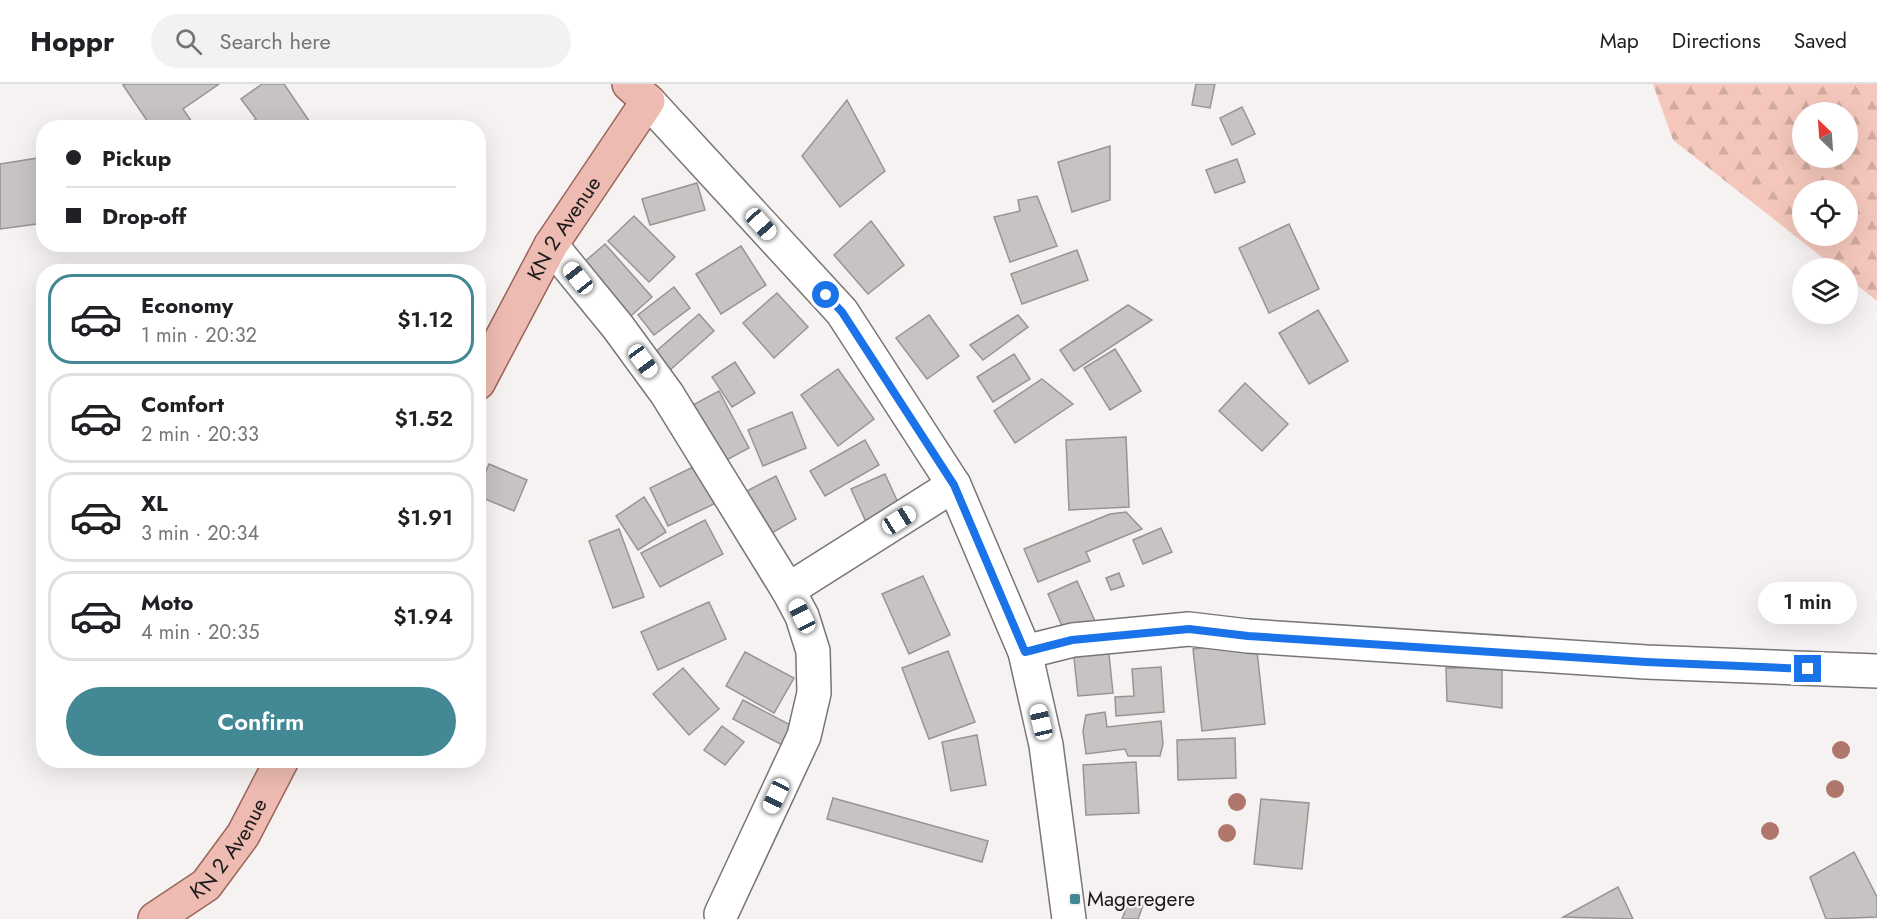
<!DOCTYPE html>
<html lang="en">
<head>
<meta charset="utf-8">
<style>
  body { margin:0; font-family:Jost,sans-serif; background:#f2f2f2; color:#202124; height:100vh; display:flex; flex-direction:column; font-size:22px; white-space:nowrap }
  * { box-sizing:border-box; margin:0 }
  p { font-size:20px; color:#757577 }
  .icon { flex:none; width:33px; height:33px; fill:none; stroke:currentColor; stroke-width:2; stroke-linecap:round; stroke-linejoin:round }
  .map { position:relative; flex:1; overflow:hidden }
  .sheet { position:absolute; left:36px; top:180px; width:450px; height:504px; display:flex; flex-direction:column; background:#fff; border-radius:24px; box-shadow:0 6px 24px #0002 }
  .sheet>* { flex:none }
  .hud { position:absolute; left:36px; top:36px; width:450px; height:132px; border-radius:24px; box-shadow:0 6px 24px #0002; display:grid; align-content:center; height:132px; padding:0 30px; background:#fff }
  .needle { width:39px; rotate:335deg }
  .buttons { position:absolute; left:1792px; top:18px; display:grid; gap:12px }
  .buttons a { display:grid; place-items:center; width:66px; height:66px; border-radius:50%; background:#fff; box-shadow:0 6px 24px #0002; font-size:30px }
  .end { position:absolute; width:27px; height:27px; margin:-14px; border:8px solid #1a73e8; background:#fff; box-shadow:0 0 0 3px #fff }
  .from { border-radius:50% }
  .bubble { position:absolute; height:42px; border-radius:21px; background:#fff; box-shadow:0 6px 24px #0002; font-size:20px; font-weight:600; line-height:42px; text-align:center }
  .car { position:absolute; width:18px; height:36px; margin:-18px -9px; border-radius:8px; box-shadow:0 0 4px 2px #0007; background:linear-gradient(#fff 24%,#345 0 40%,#fff 0 76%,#345 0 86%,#fff 0) }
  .hud b { display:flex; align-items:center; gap:21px; height:57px; font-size:22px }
  .hud b+b { border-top:2px solid #e0e0e0 }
  .hud i { width:15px; height:15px; background:#202124 }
  ul { padding:10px 0 0; list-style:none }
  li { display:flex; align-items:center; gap:18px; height:90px; margin:0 12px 9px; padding:0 18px; border:3px solid #e0e0e0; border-radius:24px }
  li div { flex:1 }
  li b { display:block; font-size:22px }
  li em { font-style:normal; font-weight:600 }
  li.on { border-color:#438895 }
  li>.icon { width:54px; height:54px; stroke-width:1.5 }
  .cta { display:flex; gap:12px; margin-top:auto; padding:12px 30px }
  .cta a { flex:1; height:69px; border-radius:36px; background:#438895; color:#fff; font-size:24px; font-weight:600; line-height:69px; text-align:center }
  header { display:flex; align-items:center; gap:36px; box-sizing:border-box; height:84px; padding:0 30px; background:#fff; border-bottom:2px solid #e0e0e0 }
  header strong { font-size:28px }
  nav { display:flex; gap:33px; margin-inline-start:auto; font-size:21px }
  .search { width:420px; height:54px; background:#f2f2f2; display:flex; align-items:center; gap:15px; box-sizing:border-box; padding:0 21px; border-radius:33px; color:#757577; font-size:22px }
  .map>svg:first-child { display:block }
</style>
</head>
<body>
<header>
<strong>Hoppr</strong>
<div class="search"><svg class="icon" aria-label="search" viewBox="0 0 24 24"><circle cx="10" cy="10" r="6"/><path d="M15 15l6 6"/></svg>Search here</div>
<nav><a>Map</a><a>Directions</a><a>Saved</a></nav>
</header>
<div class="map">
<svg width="1877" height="835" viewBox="0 0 1877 835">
  <defs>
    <pattern id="forest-firs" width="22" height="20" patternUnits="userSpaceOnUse" patternTransform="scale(1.5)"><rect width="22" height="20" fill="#f5c7bc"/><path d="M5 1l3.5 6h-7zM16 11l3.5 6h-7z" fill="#d1aaa1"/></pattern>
  </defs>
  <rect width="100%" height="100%" fill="#f5f2f1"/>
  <path fill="url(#forest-firs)" fill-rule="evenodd" d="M 1653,0 L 1877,0 L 1877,217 L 1848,194 L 1848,184 L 1836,184 L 1673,56 ZM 1803,28 L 1848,28 L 1848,74 L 1803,74 ZM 1803,106 L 1848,106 L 1848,152 L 1803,152 Z"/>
  <g fill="#c6c3c2" stroke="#979493" stroke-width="1.5">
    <polygon points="125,0 219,0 183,25 196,44 152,44 123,1"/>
    <polygon points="262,0 284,0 314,44 244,44 256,35 241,15"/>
    <polygon points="1196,0 1215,0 1210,24 1192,21"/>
    <polygon points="847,16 885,87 840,123 802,72"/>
    <polygon points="1242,23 1255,50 1232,61 1220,34"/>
    <polygon points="1110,62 1110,116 1072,128 1058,78"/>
    <polygon points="44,73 44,139 0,145 0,80"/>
    <polygon points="1237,75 1245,98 1215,109 1206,86"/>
    <polygon points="697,99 705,126 650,141 642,115"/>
    <polygon points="1037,112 1057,162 1010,178 994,133 1020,127 1018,116"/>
    <polygon points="634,132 675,173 649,198 608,157"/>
    <polygon points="871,137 904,181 868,210 834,171"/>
    <polygon points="1289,140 1319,205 1269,229 1239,164"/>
    <polygon points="605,160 652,213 623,239 576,185"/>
    <polygon points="741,162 766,201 721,230 696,190"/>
    <polygon points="1077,166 1088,196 1022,220 1011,190"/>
    <polygon points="674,203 690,224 654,251 638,231"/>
    <polygon points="777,209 808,243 774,274 743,239"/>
    <polygon points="1128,221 1152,236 1074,287 1060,266"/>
    <polygon points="1318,226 1348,277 1309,300 1279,249"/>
    <polygon points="699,230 714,247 670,286 654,269"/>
    <polygon points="929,231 959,272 927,295 896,254"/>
    <polygon points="1018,231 1028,243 983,276 970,261"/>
    <polygon points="1115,265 1141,307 1110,326 1084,284"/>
    <polygon points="1014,270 1030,295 993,318 977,293"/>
    <polygon points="735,278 755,309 732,323 712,293"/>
    <polygon points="838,285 874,335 838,362 801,311"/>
    <polygon points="1042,295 1073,320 1015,359 994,327"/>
    <polygon points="1245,299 1288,340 1262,367 1219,327"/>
    <polygon points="719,307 749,364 721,379 691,322"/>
    <polygon points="792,328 806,364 763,382 748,346"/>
    <polygon points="1126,353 1129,423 1069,426 1066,356"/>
    <polygon points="865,356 879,381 825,412 810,387"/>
    <polygon points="489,380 527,396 514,427 478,412 478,406"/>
    <polygon points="697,381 716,419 668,442 650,404"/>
    <polygon points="885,390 901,425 867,440 851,405"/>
    <polygon points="776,392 796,435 765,453 739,411"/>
    <polygon points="644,413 666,448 638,466 616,432"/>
    <polygon points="1126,428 1142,445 1086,468 1090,477 1038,498 1024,465 1110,430"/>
    <polygon points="705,436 723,470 660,503 641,469"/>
    <polygon points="1161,444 1172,468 1143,480 1133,456"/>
    <polygon points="619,445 644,513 613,524 589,457"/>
    <polygon points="1119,489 1124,502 1111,506 1106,494"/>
    <polygon points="923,492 950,551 909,570 882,510"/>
    <polygon points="1077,497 1095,537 1065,549 1048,510"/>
    <polygon points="709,518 726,555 658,586 641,548"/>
    <polygon points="1256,558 1265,640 1202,647 1193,565"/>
    <polygon points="1108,561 1113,609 1078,612 1073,565"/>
    <polygon points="948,567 975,638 929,655 902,584"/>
    <polygon points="745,568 794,594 774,629 726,602"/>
    <polygon points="1161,583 1164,628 1116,632 1115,613 1134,612 1132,585"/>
    <polygon points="1502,583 1502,624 1447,617 1446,584"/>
    <polygon points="683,584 719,625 689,651 653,610"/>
    <polygon points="743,616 798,645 788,664 733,635"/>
    <polygon points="1105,628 1107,643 1161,637 1163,660 1160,672 1128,672 1125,665 1086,670 1083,647 1086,631"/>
    <polygon points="722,642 744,658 725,681 704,666"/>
    <polygon points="977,651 986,701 951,707 942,658"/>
    <polygon points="1235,654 1236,694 1178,696 1177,656"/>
    <polygon points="1136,678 1139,729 1086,731 1083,681"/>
    <polygon points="833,714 988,757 982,778 827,735"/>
    <polygon points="1261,715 1309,719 1302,785 1254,780"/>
    <polygon points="1854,768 1877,813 1877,833 1826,835 1810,793"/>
    <polygon points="1618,803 1633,835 1563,833"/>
    <polygon points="1131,811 1145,816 1138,835 1122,835"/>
  </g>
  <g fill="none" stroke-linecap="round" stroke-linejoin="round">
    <defs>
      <g id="minor">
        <polyline points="648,17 842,228 954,401 1025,568 1046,661 1069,835"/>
        <polyline points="551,161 618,243 667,310 788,506 802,532 813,567 814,609 804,652 721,830"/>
        <polyline points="788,506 954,401"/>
        <polyline points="1025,568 1073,556 1189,545 1248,552 1646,578 1877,587"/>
      </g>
      <g id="major">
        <path id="s1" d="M 478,299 L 551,161 L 648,17 L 629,0"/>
        <path id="s2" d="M 155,835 L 206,801 L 243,751 L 282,676"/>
      </g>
    </defs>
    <use href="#minor" stroke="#787574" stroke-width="36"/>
    <use href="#major" stroke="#9b655a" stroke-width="36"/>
    <use href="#minor" stroke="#fff" stroke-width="33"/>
    <use href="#major" stroke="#edbbb1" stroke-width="33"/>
  </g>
  <g fill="#af766c">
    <circle cx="1841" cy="666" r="9"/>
    <circle cx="1835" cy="705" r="9"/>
    <circle cx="1237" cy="718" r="9"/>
    <circle cx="1770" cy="747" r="9"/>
    <circle cx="1227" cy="749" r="9"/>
  </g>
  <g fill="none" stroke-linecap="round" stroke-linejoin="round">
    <polyline stroke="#1a73e8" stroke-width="8" points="826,211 842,228 954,401 1025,568 1072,556 1189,545 1248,552 1646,578 1808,585"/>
  </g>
  <rect fill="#438895" stroke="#f5f2f1" stroke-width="2" x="1069" y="809" width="12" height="12" rx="3"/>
  <g text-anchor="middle" stroke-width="4.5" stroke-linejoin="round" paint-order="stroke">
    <g font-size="21" fill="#1a1919" stroke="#f5f2f1">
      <text dy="7" stroke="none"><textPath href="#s1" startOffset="177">KN 2 Avenue</textPath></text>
      <text dy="7" stroke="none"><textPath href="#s2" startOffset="104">KN 2 Avenue</textPath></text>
    </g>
    <g font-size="21" fill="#1a1919" stroke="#f5f2f1" text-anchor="start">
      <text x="1087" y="822">Mageregere</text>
    </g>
  </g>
</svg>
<div class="buttons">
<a><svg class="needle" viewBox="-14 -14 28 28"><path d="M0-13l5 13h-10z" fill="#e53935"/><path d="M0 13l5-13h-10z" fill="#757577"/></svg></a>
<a><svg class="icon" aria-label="locate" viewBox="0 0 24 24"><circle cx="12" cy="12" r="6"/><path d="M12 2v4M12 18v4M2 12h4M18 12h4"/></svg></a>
<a><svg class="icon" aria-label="layers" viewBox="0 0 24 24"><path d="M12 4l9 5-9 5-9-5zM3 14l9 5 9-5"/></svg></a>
</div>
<i class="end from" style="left:826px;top:211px"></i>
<i class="end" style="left:1808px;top:585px"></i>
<div class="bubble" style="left:1758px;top:498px;width:99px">1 min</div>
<i class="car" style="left:761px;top:140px;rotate:138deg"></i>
<i class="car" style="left:578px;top:194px;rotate:321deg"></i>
<i class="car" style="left:643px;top:277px;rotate:144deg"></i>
<i class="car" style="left:899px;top:436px;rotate:58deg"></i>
<i class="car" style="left:802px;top:532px;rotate:333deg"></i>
<i class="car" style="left:1041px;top:638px;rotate:347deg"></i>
<i class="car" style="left:776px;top:712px;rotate:205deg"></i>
<div class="hud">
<b><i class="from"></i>Pickup</b>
<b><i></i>Drop-off</b>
</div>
<section class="sheet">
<ul>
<li class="on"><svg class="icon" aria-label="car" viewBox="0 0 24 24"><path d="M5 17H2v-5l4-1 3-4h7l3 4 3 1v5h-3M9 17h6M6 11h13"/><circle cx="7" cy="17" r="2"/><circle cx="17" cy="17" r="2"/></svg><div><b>Economy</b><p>1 min · 20:32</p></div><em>$1.12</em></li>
<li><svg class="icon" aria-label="car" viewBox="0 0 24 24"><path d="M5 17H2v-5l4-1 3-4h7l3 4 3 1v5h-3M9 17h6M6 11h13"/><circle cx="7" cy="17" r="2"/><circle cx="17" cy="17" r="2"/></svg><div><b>Comfort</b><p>2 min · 20:33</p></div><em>$1.52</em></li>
<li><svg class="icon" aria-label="car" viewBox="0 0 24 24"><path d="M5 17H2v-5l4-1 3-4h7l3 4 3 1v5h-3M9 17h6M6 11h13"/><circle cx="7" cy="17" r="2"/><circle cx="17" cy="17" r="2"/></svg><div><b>XL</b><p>3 min · 20:34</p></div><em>$1.91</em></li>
<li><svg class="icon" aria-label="car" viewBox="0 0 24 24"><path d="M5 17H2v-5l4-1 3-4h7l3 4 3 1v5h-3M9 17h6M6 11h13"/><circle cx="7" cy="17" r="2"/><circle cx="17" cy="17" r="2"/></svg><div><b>Moto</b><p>4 min · 20:35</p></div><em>$1.94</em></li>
</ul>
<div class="cta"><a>Confirm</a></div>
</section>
</div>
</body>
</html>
